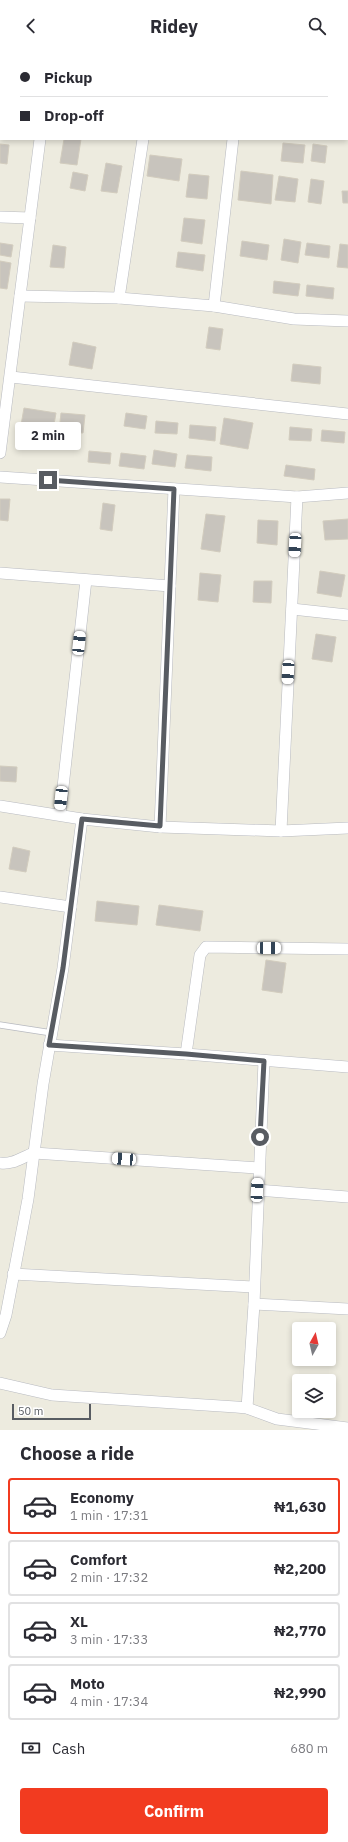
<!DOCTYPE html>
<html lang="en">
<head>
<meta charset="utf-8">
<style>
  body { margin:0; font-family:"IBM Plex Sans",sans-serif; background:#f2f2f3; color:#2b2b33; height:100vh; display:flex; flex-direction:column; font-size:15px; white-space:nowrap }
  * { box-sizing:border-box; margin:0 }
  p { font-size:13px; color:#7c7c81 }
  .icon { flex:none; width:22px; height:22px; fill:none; stroke:currentColor; stroke-width:2; stroke-linecap:round; stroke-linejoin:round }
  .map { position:relative; height:1378px; overflow:hidden }
  .side { display:flex; flex-direction:column; background:#fff; flex:1 }
  .side>* { flex:none }
  .hud { position:absolute; left:0px; top:0px; width:348px; height:88px; box-shadow:0 2px 6px #0003; display:grid; align-content:center; height:88px; padding:0 20px; background:#fff }
  .needle { width:26px; rotate:8deg }
  .fabs { position:absolute; left:292px; top:1270px; display:grid; gap:8px }
  .fabs a { display:grid; place-items:center; width:44px; height:44px; border-radius:4px; background:#fff; box-shadow:0 2px 6px #0003; font-size:20px }
  .scale { position:absolute; left:12px; bottom:10px; width:79px; box-sizing:border-box; padding-left:4px; border:2px solid #585c62; border-top:0; font-size:11px; line-height:14px; white-space:nowrap; color:#585c62; -webkit-text-stroke:3px #fff; paint-order:stroke }
  .end { position:absolute; width:18px; height:18px; margin:-9px; border:5px solid #585c62; background:#fff; box-shadow:0 0 0 2px #fff }
  .from { border-radius:50% }
  .bubble { position:absolute; height:28px; border-radius:4px; background:#fff; box-shadow:0 2px 6px #0003; font-size:13px; font-weight:800; line-height:28px; text-align:center }
  .car { position:absolute; width:12px; height:24px; margin:-12px -6px; border-radius:5px; box-shadow:0 0 3px 1px #0007; background:linear-gradient(#fff 24%,#345 0 40%,#fff 0 76%,#345 0 86%,#fff 0) }
  .hud b { display:flex; align-items:center; gap:14px; height:38px; font-size:15px }
  .hud b+b { border-top:1px solid #e1e1e2 }
  .hud i { width:10px; height:10px; background:#2b2b33 }
  ul { padding:0; list-style:none }
  li { display:flex; align-items:center; gap:12px; height:56px; margin:0 8px 6px; padding:0 12px; border:2px solid #e1e1e2; border-radius:4px }
  li div { flex:1 }
  li b { display:block; font-size:15px }
  li em { font-style:normal; font-weight:800 }
  li.on { border-color:#f23b20 }
  li>.icon { width:36px; height:36px; stroke-width:1.5 }
  h2 { padding:0 20px; font-size:18px; line-height:48px }
  .pay { display:flex; align-items:center; gap:10px; height:44px; padding:0 20px; font-size:15px }
  .pay p { margin-inline-start:auto }
  .primary-button { display:flex; gap:8px; margin-top:auto; padding:8px 20px }
  .primary-button a { flex:1; height:46px; border-radius:4px; background:#f23b20; color:#fff; font-size:16px; font-weight:800; line-height:46px; text-align:center }
  header { display:flex; justify-content:space-between; align-items:center; height:52px; padding:0 20px; background:#fff; font-size:18px; font-weight:800 }
  .map>svg:first-child { display:block }
</style>
</head>
<body>
<header><svg class="icon" aria-label="back" viewBox="0 0 24 24"><path d="M15 5l-7 7 7 7"/></svg>Ridey<svg class="icon" aria-label="search" viewBox="0 0 24 24"><circle cx="10" cy="10" r="6"/><path d="M15 15l6 6"/></svg></header>
<div class="map">
<svg width="348" height="1378" viewBox="0 0 348 1378">
  <rect width="100%" height="100%" fill="#edebdf"/>
  <g fill="#c8c4bd" stroke="#d2ccbe">
    <polygon points="64,87 81,87 77,113 60,111"/>
    <polygon points="283,91 305,93 303,111 281,109"/>
    <polygon points="0,92 9,93 7,112 0,111"/>
    <polygon points="313,92 327,94 325,111 311,109"/>
    <polygon points="150,103 182,107 179,129 147,124"/>
    <polygon points="106,111 122,114 117,141 101,139"/>
    <polygon points="241,119 273,123 271,152 238,148"/>
    <polygon points="73,120 88,123 85,139 70,136"/>
    <polygon points="189,122 209,124 207,147 186,145"/>
    <polygon points="279,124 298,127 295,150 275,148"/>
    <polygon points="311,127 324,129 321,152 308,150"/>
    <polygon points="342,139 348,139 348,151 343,151"/>
    <polygon points="184,166 205,168 202,192 181,189"/>
    <polygon points="284,187 301,190 298,211 281,208"/>
    <polygon points="242,189 269,193 267,208 240,204"/>
    <polygon points="0,191 13,193 11,205 0,203"/>
    <polygon points="307,191 330,194 329,206 305,203"/>
    <polygon points="340,192 348,193 348,216 337,215"/>
    <polygon points="53,193 66,195 64,216 50,215"/>
    <polygon points="178,200 205,203 203,219 176,215"/>
    <polygon points="0,209 11,211 7,237 0,236"/>
    <polygon points="274,229 300,232 298,244 273,241"/>
    <polygon points="307,233 334,236 333,247 306,244"/>
    <polygon points="209,275 223,277 220,298 206,296"/>
    <polygon points="73,290 96,295 92,317 69,313"/>
    <polygon points="293,312 321,315 320,332 291,329"/>
    <polygon points="24,356 56,361 53,378 21,373"/>
    <polygon points="61,361 85,363 83,381 59,379"/>
    <polygon points="126,361 147,364 145,377 124,374"/>
    <polygon points="224,366 253,371 248,397 220,392"/>
    <polygon points="156,369 178,371 177,382 155,381"/>
    <polygon points="190,373 216,375 215,389 189,386"/>
    <polygon points="290,375 312,377 311,389 289,388"/>
    <polygon points="322,378 345,380 344,391 321,389"/>
    <polygon points="154,398 177,402 175,415 152,412"/>
    <polygon points="89,399 111,401 110,412 88,410"/>
    <polygon points="121,401 146,404 144,417 119,414"/>
    <polygon points="187,403 212,405 211,419 185,416"/>
    <polygon points="286,413 315,417 314,428 284,424"/>
    <polygon points="0,447 10,447 8,469 0,468"/>
    <polygon points="103,451 115,453 112,479 100,477"/>
    <polygon points="206,462 225,464 220,500 201,497"/>
    <polygon points="348,467 348,487 325,488 323,469"/>
    <polygon points="258,468 278,469 277,493 257,491"/>
    <polygon points="320,519 345,523 341,545 317,541"/>
    <polygon points="200,521 221,523 218,550 198,548"/>
    <polygon points="254,529 272,529 271,551 253,550"/>
    <polygon points="316,582 336,585 332,610 312,607"/>
    <polygon points="0,714 17,715 16,730 0,729"/>
    <polygon points="13,795 30,799 26,820 9,817"/>
    <polygon points="97,849 139,854 137,873 95,869"/>
    <polygon points="159,853 203,859 200,879 156,873"/>
    <polygon points="266,908 286,911 282,941 262,938"/>
  </g>
  <g fill="none" stroke-linecap="round" stroke-linejoin="round">
    <defs>
      <g id="service">
        <polyline points="159,1 159,0"/>
        <polyline points="0,973 52,981"/>
      </g>
      <g id="minor">
        <polyline points="0,61 1,61"/>
        <polyline points="347,77 348,77"/>
        <polyline points="0,165 30,166"/>
        <polyline points="20,244 119,246 214,254 294,267 348,269"/>
        <polyline points="119,246 143,87"/>
        <polyline points="214,254 233,87"/>
        <polyline points="11,325 348,362"/>
        <polyline points="0,401 40,87"/>
        <polyline points="0,425 297,445 348,441"/>
        <polyline points="297,445 281,779 348,776"/>
        <polyline points="0,521 170,534"/>
        <polyline points="292,557 348,563"/>
        <polyline points="0,754 82,767 160,775 174,437"/>
        <polyline points="60,762 86,528"/>
        <polyline points="160,775 281,779"/>
        <polyline points="0,845 71,855"/>
        <polyline points="49,993 186,1002 348,1015"/>
        <polyline points="186,1002 200,903 206,895 348,897"/>
        <path d="M 0,1111 C 13,1113 22,1105 34,1101 L 258,1116"/>
        <polyline points="257,1138 348,1145"/>
        <polyline points="13,1222 253,1235"/>
        <polyline points="254,1252 348,1257"/>
        <polyline points="0,1281 6,1263 28,1147 43,1032 63,916 82,767"/>
        <polyline points="0,1331 52,1343 236,1355 247,1356 277,1367 348,1376"/>
        <polyline points="247,1356 254,1252 264,1009"/>
      </g>
    </defs>
    <use href="#service" stroke="#b8bac0" stroke-width="7"/>
    <use href="#minor" stroke="#b8bac0" stroke-width="12"/>
    <use href="#service" stroke="#fff" stroke-width="5.5"/>
    <use href="#minor" stroke="#fff" stroke-width="11"/>
  </g>
  <g fill="none" stroke-linecap="round" stroke-linejoin="round">
    <polyline stroke="#585c62" stroke-width="5" points="48,428 174,437 160,774 82,767 63,916 49,993 186,1002 264,1009 260,1085"/>
  </g>
</svg>
<div class="fabs">
<a><svg class="needle" viewBox="-14 -14 28 28"><path d="M0-13l5 13h-10z" fill="#e53935"/><path d="M0 13l5-13h-10z" fill="#7c7c81"/></svg></a>
<a><svg class="icon" aria-label="layers" viewBox="0 0 24 24"><path d="M12 4l9 5-9 5-9-5zM3 14l9 5 9-5"/></svg></a>
</div>
<div class="scale">50 m</div>
<i class="end from" style="left:260px;top:1085px"></i>
<i class="end" style="left:48px;top:428px"></i>
<div class="bubble" style="left:15px;top:370px;width:66px">2 min</div>
<i class="car" style="left:295px;top:493px;rotate:183deg"></i>
<i class="car" style="left:79px;top:591px;rotate:6deg"></i>
<i class="car" style="left:288px;top:620px;rotate:183deg"></i>
<i class="car" style="left:61px;top:746px;rotate:186deg"></i>
<i class="car" style="left:269px;top:896px;rotate:90deg"></i>
<i class="car" style="left:124px;top:1107px;rotate:274deg"></i>
<i class="car" style="left:257px;top:1138px;rotate:3deg"></i>
<div class="hud">
<b><i class="from"></i>Pickup</b>
<b><i></i>Drop-off</b>
</div>
</div>
<section class="side">
<h2>Choose a ride</h2>
<ul>
<li class="on"><svg class="icon" aria-label="car" viewBox="0 0 24 24"><path d="M5 17H2v-5l4-1 3-4h7l3 4 3 1v5h-3M9 17h6M6 11h13"/><circle cx="7" cy="17" r="2"/><circle cx="17" cy="17" r="2"/></svg><div><b>Economy</b><p>1 min · 17:31</p></div><em>₦1,630</em></li>
<li><svg class="icon" aria-label="car" viewBox="0 0 24 24"><path d="M5 17H2v-5l4-1 3-4h7l3 4 3 1v5h-3M9 17h6M6 11h13"/><circle cx="7" cy="17" r="2"/><circle cx="17" cy="17" r="2"/></svg><div><b>Comfort</b><p>2 min · 17:32</p></div><em>₦2,200</em></li>
<li><svg class="icon" aria-label="car" viewBox="0 0 24 24"><path d="M5 17H2v-5l4-1 3-4h7l3 4 3 1v5h-3M9 17h6M6 11h13"/><circle cx="7" cy="17" r="2"/><circle cx="17" cy="17" r="2"/></svg><div><b>XL</b><p>3 min · 17:33</p></div><em>₦2,770</em></li>
<li><svg class="icon" aria-label="car" viewBox="0 0 24 24"><path d="M5 17H2v-5l4-1 3-4h7l3 4 3 1v5h-3M9 17h6M6 11h13"/><circle cx="7" cy="17" r="2"/><circle cx="17" cy="17" r="2"/></svg><div><b>Moto</b><p>4 min · 17:34</p></div><em>₦2,990</em></li>
</ul>
<div class="pay"><svg class="icon" aria-label="cash" viewBox="0 0 24 24"><path d="M3 7h18v10H3z"/><circle cx="12" cy="12" r="2"/></svg>Cash<p>680 m</p></div>
<div class="primary-button"><a>Confirm</a></div>
</section>
</body>
</html>
